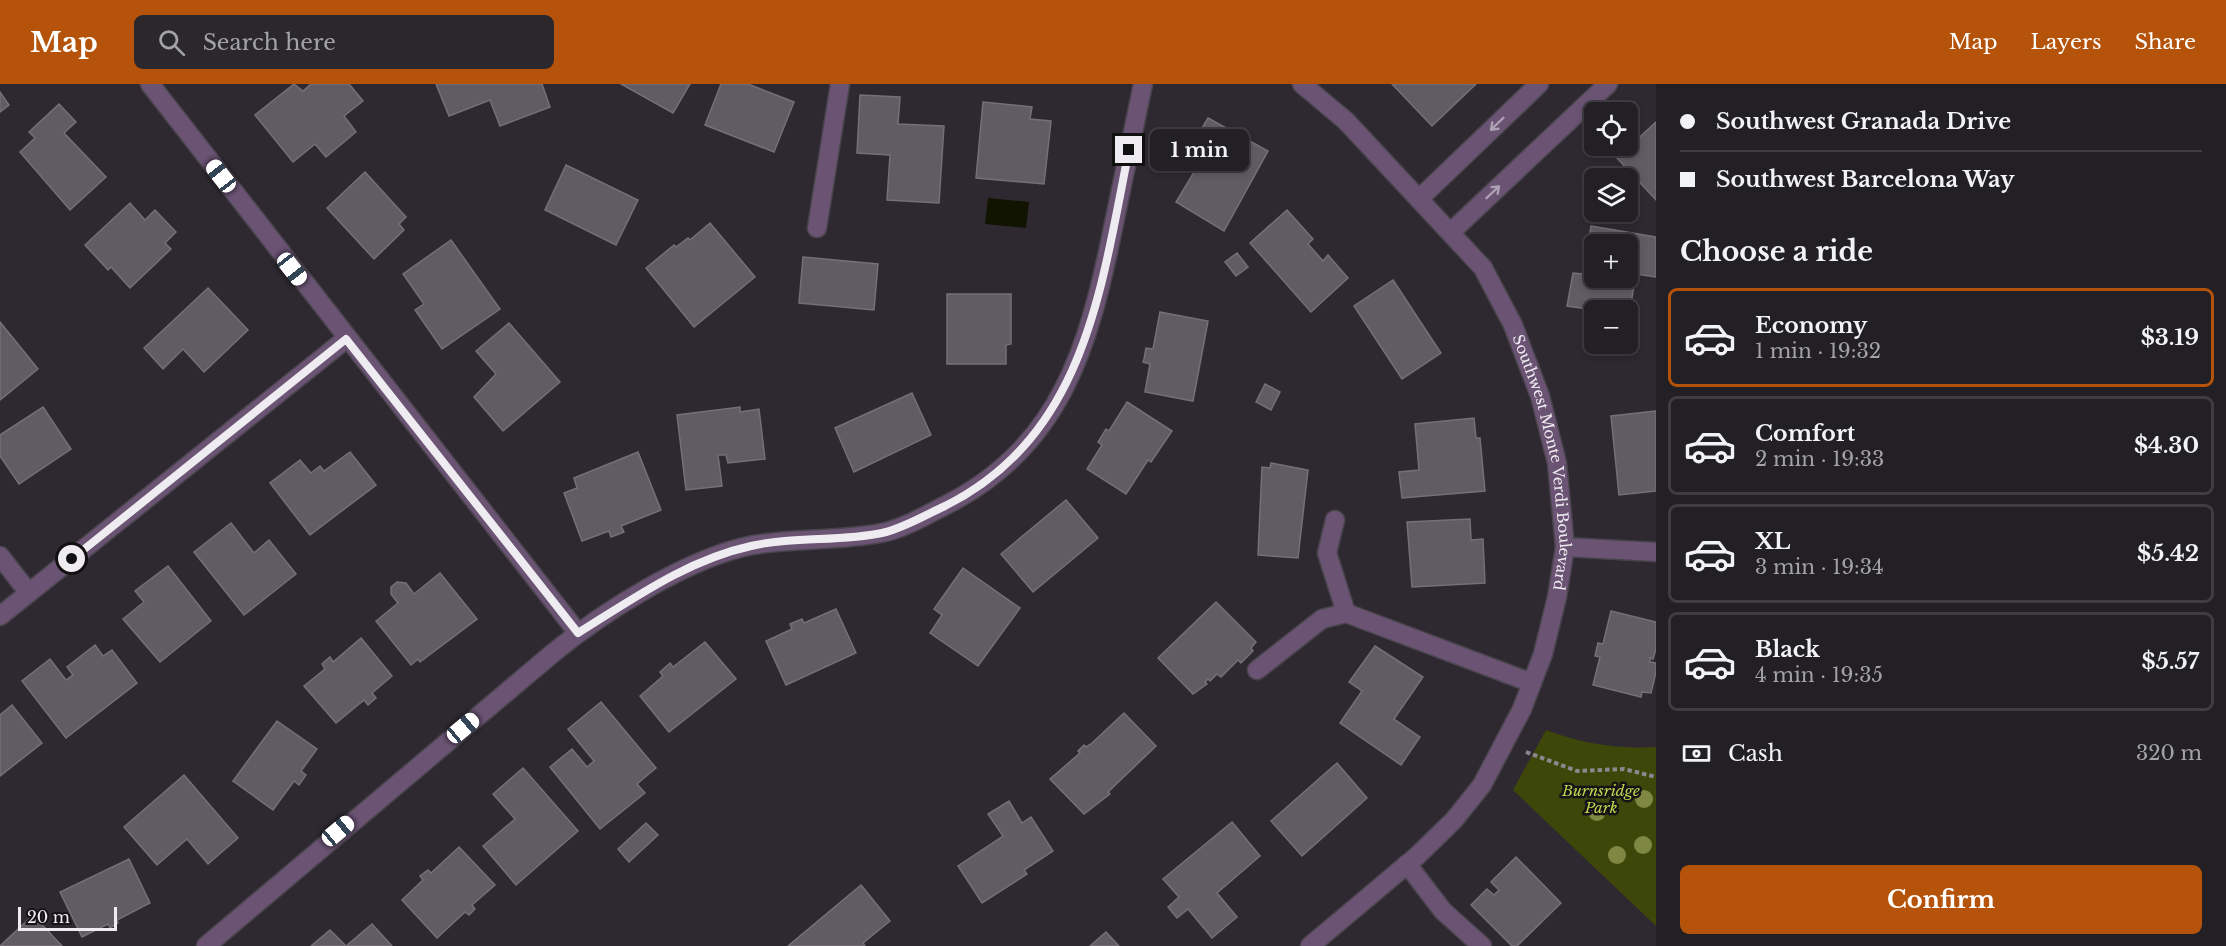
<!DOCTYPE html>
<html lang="en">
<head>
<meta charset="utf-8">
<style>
  body { margin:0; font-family:"Libre Baskerville",serif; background:#2a272d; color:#f1f3f6; height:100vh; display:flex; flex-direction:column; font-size:22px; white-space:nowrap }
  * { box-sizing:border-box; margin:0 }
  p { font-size:20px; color:#a2a2a7 }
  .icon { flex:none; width:33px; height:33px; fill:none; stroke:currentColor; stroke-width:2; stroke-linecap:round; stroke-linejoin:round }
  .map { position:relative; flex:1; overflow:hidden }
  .panel { display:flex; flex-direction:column; background:#221f25; width:570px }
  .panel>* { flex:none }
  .hud { display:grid; align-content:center; height:132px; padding:0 24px; background:#221f25 }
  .controls { position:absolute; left:1584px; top:18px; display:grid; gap:12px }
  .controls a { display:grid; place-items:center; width:54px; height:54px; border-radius:9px; background:#221f25; box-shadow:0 3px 9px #0003,0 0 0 2px #3f3d42; font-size:30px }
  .scale { position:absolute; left:18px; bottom:15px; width:99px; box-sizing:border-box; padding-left:6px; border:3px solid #efecf1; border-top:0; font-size:16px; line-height:21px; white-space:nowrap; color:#efecf1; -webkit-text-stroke:4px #151316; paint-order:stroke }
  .end { position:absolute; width:27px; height:27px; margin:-14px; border:8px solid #efecf1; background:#111; box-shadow:0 0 0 3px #111 }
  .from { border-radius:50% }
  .bubble { position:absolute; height:42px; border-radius:9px; background:#221f25; box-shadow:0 3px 9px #0003,0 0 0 2px #3f3d42; font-size:20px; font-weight:700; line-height:42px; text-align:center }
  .car { position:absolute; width:18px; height:36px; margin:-18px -9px; border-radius:8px; box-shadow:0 0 4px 2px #0007; background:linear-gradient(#fff 24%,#345 0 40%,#fff 0 76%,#345 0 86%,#fff 0) }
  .hud b { display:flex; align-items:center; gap:21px; height:57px; font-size:22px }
  .hud b+b { border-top:2px solid #3f3d42 }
  .hud i { width:15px; height:15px; background:#f1f3f6 }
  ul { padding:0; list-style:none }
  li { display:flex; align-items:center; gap:18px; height:99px; margin:0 12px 9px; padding:0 12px; border:3px solid #3f3d42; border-radius:9px }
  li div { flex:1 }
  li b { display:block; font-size:22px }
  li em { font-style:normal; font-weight:700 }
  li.selected { border-color:#b45309 }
  li>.icon { width:54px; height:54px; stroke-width:1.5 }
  h2 { padding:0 24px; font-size:27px; line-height:72px }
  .pay { display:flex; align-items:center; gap:15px; height:66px; padding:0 24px; font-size:22px }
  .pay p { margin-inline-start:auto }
  .cta { display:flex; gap:12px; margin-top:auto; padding:12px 24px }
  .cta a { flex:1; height:69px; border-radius:9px; background:#b45309; color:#fff; font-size:24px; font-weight:700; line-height:69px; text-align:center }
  header { display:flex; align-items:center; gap:36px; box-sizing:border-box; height:84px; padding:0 30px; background:#b45309; color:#fff }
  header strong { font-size:28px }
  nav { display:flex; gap:33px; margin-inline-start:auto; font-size:21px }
  .search { width:420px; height:54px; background:#2a272d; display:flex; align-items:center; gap:15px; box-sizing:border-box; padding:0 21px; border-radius:9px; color:#a2a2a7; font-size:22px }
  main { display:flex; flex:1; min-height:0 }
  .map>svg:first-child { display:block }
</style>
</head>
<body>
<header>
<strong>Map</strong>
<div class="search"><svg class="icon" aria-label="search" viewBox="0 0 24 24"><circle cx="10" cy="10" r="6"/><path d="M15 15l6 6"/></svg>Search here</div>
<nav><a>Map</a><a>Layers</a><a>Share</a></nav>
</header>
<main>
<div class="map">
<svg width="1656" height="862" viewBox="0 0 1656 862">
  <rect width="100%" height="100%" fill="#2e2931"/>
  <path fill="#3e470a" d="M 1546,646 C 1583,660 1616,665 1656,663 L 1656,842 L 1513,706 Z"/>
  <polygon fill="#101400" points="988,114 1029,118 1026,144 985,140"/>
  <g fill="#615b63" stroke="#756f78" stroke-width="1.5" fill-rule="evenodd">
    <polygon points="294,0 303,7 311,0 349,0 363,17 344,32 356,48 326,73 315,60 293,78 255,31"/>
    <polygon points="436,0 542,0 550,23 500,42 490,16 449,32"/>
    <polygon points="621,0 690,0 673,29"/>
    <polygon points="721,0 748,0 794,18 774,68 705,41"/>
    <polygon points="1392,0 1476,0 1432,42"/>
    <polygon points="0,8 9,21 0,28"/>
    <polygon points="860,11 900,13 898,40 944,42 939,119 887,116 890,71 857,69"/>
    <polygon points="983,18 1032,23 1030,35 1051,37 1044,100 976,94"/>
    <polygon points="59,20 76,38 64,49 106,93 70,126 20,68 35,54 29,48"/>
    <polygon points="1208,34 1268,67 1224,147 1176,118 1199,80 1207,84 1212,77 1190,64"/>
    <polygon points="1656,38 1656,116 1617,74"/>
    <polygon points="566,81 638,116 616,161 545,126"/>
    <polygon points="365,88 406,133 399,140 404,146 374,175 327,124"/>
    <polygon points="130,119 145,136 155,126 176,148 165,159 171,165 130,204 111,183 108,186 85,161"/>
    <polygon points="1287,126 1313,155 1308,160 1323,177 1328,171 1348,194 1311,228 1250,159"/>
    <polygon points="710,139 755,193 694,243 646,184 674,161 676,163 688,154 690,156"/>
    <path d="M 1591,142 L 1656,153 L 1656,193 L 1636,190 L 1629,232 L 1628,226 L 1595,226 L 1567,222 L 1573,189 L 1583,190 ZM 1594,160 L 1628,160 L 1628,194 L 1594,194 Z"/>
    <polygon points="451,156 500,225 442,265 415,226 424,220 403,190"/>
    <polygon points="1237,169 1248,183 1236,192 1225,178"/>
    <polygon points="803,173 878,180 874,226 799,219"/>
    <polygon points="1393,196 1441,269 1402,295 1354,222"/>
    <polygon points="208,204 248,246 204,288 183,265 163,285 144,264"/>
    <polygon points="947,210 1011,210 1011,260 1006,261 1006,280 947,280"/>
    <polygon points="1160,228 1208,237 1193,317 1145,308 1150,280 1143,278 1144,275 1146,264 1153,265"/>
    <polygon points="0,238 38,285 0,316"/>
    <polygon points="509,239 560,298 503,347 474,313 496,290 476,267"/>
    <polygon points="1265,300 1280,308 1271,326 1256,318"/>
    <polygon points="912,309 931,351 854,388 835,344"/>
    <polygon points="1127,318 1172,347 1151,378 1148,376 1126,410 1087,385 1102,361 1098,358 1106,345 1109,347"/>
    <polygon points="43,323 71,365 19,400 0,372 0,351"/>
    <polygon points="740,323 740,328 759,325 765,375 728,379 726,371 718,371 722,402 686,406 677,331"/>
    <polygon points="1656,327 1656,407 1619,411 1611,332"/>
    <polygon points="1474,334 1476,354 1480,354 1485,407 1402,414 1399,388 1419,386 1415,340"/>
    <polygon points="350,368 376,401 310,451 270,399 300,376 311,389 320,382 324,387"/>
    <polygon points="638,368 661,426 621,442 624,448 611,453 609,447 582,457 564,409 577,404 574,394"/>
    <polygon points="1271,379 1308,386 1298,474 1258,471 1262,383 1270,384"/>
    <polygon points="1066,416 1098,454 1033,508 1001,470"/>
    <polygon points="1470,435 1471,456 1483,455 1485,499 1412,503 1407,438"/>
    <polygon points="231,439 254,469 269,456 296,490 244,531 194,468"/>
    <polygon points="168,482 211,537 160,578 123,535 144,518 135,507"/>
    <polygon points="963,484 1020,524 978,582 930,549 942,531 934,525"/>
    <polygon points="440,489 477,535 420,578 418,575 411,581 376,537 398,519 391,510 391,503 397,498 406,499 414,510"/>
    <polygon points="1216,518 1256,558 1251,564 1253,567 1241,579 1238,576 1221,593 1217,590 1210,597 1208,595 1205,598 1207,600 1193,610 1158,574"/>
    <polygon points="836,525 856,569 786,601 766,557 792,545 790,540 802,535 804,539"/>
    <polygon points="1611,527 1656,538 1656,565 1653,575 1650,574 1650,578 1656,579 1656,588 1651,609 1642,608 1641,613 1593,601 1600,573 1595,572 1598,559 1603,560"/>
    <polygon points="361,554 392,592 372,609 376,614 368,621 364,616 336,639 304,602 325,585 322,580 330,573 333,578"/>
    <polygon points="705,558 736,595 669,648 640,612 663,592 660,588 670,579 673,583"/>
    <polygon points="95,561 103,572 112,566 137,599 66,654 22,597 50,575 66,596 73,591 67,583"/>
    <polygon points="1375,562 1423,593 1394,635 1420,653 1401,681 1340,639 1362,607 1349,598"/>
    <polygon points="601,618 656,684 637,700 645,709 600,745 550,683 572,665 587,683 594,677 568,645"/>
    <polygon points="12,621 42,659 0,692 0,631"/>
    <polygon points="1124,629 1156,662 1108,708 1110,710 1084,730 1050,695 1080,669 1078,667 1084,661 1086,663 1091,660"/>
    <polygon points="277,637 317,665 301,687 306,691 299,701 294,697 273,726 233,697"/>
    <polygon points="1337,679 1367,714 1302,772 1271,737"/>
    <polygon points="523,684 578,747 516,801 483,762 515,735 493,710"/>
    <polygon points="184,691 238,754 208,780 187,755 157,781 124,743"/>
    <polygon points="1009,717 1022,739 1031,733 1053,767 1024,786 1027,790 982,819 958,782 1003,752 988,730"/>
    <polygon points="1232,738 1260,772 1217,809 1237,833 1212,854 1188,825 1177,834 1168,823 1179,813 1163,795"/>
    <polygon points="646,739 658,751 629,778 618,765"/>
    <polygon points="459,763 495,801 472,821 475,825 469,831 465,828 437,854 402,816 423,796 420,792 428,786 431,789"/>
    <polygon points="1516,773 1561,819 1517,862 1512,862 1471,821 1487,805 1494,811 1499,806 1491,798"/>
    <polygon points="129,775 150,819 117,836 118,839 110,844 108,840 82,853 60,808"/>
    <polygon points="861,801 890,837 863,859 865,862 788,862"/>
    <polygon points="33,831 62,862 0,862"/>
    <polygon points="372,840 392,862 311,862 330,846 346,862"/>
    <polygon points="1106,848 1119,862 1090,862"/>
  </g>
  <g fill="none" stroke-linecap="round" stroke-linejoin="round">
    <defs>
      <g id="lane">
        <polyline points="817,144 840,0"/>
        <polyline points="1335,436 1327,469 1346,529"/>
        <polyline points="1257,586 1322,535 1346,529 1532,599"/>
        <polyline points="1407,780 1443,827 1482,862"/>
      </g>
      <g id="street">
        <polyline points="150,0 578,549"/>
        <path id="s1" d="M 1302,0 L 1346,37 L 1483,184 L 1513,241 L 1540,312 L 1557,379 L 1565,463 L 1557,513 L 1543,570 L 1522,625 L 1482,701 L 1454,736 L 1417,772 L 1310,862"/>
        <polyline points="1419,115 1539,0"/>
        <polyline points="1451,148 1608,0"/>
        <polyline points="1565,463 1656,468"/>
        <polyline points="0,472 29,509"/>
        <polyline points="0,532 346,255"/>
        <path d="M 206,862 L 553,569 C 603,528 689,473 753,461 C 795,454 839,457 881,449 C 903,445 924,432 944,422 C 1061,364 1089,262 1113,144 C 1123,96 1133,48 1143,0"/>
      </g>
    </defs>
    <use href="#lane" stroke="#49444c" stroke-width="21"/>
    <use href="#street" stroke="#49444c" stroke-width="21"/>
    <polyline stroke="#8c888f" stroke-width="4" stroke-dasharray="4.5 3" stroke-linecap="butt" points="1526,668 1577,687 1624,685 1656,693"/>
    <use href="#lane" stroke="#6a5373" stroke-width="18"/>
    <use href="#street" stroke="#6a5373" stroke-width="18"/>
  </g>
  <g fill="#7f8842">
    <circle cx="1644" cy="715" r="9"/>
    <circle cx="1597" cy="728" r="9"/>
    <circle cx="1643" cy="761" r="9"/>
    <circle cx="1617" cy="771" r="9"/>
  </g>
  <defs><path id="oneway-shaft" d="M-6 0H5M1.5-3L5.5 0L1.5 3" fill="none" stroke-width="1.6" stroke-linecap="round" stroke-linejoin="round" transform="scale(1.5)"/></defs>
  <g stroke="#aca0b2">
    <use href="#oneway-shaft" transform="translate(1497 40) rotate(136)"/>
    <use href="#oneway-shaft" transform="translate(1493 108) rotate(-43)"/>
  </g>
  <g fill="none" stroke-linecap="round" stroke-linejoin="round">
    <path stroke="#efecf1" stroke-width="8" d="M 72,475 L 346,255 L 578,549 C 633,515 687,476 751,462 C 794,452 840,458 882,449 C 904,444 925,431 945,422 C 1086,351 1101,204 1129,66"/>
  </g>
  <g text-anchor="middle" stroke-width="5" stroke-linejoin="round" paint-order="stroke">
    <g font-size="15" fill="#efecf1" stroke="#151316">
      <text dy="5" stroke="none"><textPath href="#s1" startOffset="465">Southwest Monte Verdi Boulevard</textPath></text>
    </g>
    <g font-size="15" font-style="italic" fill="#c1d64f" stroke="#151316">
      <text x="1601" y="712">Burnsridge<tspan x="1601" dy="17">Park</tspan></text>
    </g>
  </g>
</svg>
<div class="controls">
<a><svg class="icon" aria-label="locate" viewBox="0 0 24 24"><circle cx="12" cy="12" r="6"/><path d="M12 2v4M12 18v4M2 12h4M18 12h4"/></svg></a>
<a><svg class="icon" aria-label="layers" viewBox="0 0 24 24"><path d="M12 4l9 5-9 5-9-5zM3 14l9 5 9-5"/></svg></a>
<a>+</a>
<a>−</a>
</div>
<div class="scale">20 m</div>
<i class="end from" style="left:72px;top:475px"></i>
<i class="end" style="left:1129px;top:66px"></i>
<div class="bubble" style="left:1150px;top:45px;width:99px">1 min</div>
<i class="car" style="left:221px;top:92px;rotate:322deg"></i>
<i class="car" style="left:292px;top:185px;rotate:142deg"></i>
<i class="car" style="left:463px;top:644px;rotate:50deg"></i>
<i class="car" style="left:338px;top:747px;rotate:50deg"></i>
</div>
<section class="panel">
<div class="hud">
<b><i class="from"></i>Southwest Granada Drive</b>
<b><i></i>Southwest Barcelona Way</b>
</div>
<h2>Choose a ride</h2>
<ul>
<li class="selected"><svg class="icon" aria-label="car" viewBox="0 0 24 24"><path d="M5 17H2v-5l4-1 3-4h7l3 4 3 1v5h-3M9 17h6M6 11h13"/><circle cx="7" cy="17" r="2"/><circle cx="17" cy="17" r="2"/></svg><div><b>Economy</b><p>1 min · 19:32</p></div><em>$3.19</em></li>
<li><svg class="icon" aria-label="car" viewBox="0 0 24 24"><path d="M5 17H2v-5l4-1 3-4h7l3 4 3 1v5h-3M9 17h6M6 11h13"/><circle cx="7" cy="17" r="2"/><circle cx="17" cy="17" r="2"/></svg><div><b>Comfort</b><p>2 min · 19:33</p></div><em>$4.30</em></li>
<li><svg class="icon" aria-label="car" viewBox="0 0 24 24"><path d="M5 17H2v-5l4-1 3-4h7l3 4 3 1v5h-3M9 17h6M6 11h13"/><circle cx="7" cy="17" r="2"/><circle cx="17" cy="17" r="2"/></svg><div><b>XL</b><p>3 min · 19:34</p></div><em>$5.42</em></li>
<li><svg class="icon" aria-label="car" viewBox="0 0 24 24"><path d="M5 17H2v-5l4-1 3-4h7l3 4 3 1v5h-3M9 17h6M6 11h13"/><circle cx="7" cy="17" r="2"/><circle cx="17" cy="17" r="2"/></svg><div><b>Black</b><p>4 min · 19:35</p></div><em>$5.57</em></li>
</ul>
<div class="pay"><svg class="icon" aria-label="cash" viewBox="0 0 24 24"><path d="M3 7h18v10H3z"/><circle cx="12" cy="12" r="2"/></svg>Cash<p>320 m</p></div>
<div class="cta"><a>Confirm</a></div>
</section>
</main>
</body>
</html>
